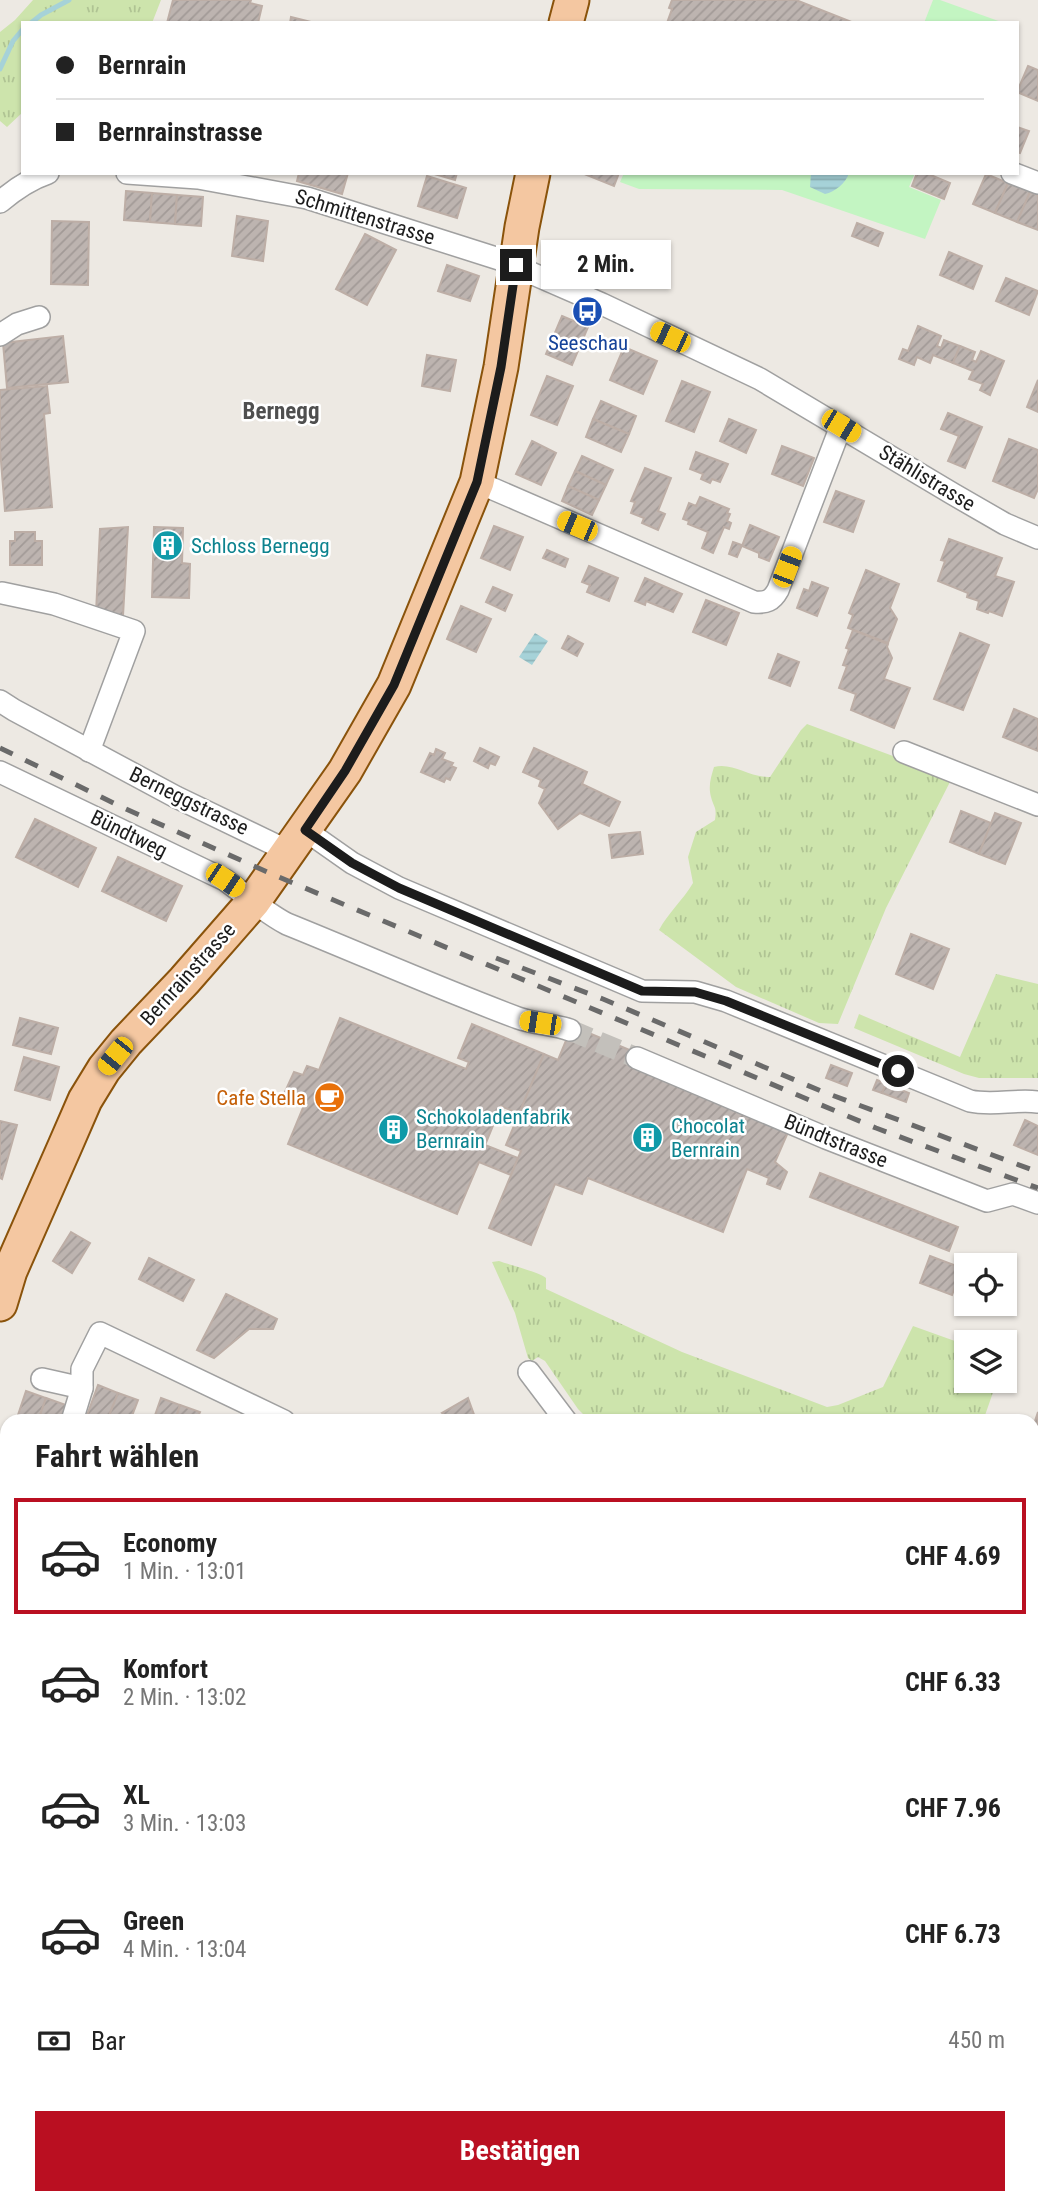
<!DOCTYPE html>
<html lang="de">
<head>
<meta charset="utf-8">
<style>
  body { margin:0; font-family:"Roboto Condensed",sans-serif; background:#f2f2f2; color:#222; height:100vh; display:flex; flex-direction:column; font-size:26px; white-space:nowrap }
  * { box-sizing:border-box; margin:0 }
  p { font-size:23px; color:#767676 }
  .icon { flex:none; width:38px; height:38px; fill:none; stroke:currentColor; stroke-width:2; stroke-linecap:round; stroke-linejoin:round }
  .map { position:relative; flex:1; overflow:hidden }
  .sheet { position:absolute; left:0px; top:1414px; width:1040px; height:791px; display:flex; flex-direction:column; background:#fff; border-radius:21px 21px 0 0; box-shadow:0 2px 5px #0004 }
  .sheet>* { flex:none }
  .guide { position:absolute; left:21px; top:21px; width:998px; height:154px; border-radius:0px; box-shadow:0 2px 5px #0004; display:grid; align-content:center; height:154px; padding:0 35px; background:#fff }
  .controls { position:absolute; left:954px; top:1253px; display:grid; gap:14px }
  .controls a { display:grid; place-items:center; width:63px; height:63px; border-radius:0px; background:#fff; box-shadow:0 2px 5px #0004; font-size:35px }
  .end { position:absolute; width:32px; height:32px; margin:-16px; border:9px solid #1c1c1c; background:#fff; box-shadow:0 0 0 4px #fff }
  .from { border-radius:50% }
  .bubble { position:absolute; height:49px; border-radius:0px; background:#fff; box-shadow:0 2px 5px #0004; font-size:23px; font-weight:700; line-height:49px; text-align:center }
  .car { position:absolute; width:21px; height:42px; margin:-21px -10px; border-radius:9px; box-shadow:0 0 5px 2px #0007; background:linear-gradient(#f5c518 24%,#345 0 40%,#f5c518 0 76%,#345 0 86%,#f5c518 0) }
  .guide b { display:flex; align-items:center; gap:24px; height:66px; font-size:26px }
  .guide b+b { border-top:2px solid #e0e0e0 }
  .guide i { width:18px; height:18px; background:#222 }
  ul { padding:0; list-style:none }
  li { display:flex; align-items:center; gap:21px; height:116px; margin:0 14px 10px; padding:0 21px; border:4px solid transparent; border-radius:0px }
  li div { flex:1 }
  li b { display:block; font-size:26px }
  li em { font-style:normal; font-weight:700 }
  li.selected { border-color:#ba0f21 }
  li>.icon { width:63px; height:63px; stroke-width:1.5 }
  h2 { padding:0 35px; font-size:32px; line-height:84px }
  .pay { display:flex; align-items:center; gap:18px; height:77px; padding:0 35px; font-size:26px }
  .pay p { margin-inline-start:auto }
  .primary-button { display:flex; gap:14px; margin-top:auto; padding:14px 35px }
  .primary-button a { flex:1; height:80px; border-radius:0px; background:#ba0f21; color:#fff; font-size:28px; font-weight:700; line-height:80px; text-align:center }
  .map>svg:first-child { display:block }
</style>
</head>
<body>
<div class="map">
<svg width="1038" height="2205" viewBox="0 0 1038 2205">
  <defs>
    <pattern id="grass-tufts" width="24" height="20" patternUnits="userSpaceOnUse" patternTransform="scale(1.75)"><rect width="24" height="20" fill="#cde4ac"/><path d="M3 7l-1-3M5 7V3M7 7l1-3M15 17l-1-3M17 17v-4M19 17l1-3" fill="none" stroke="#afc393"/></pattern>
    <pattern id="water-rules" width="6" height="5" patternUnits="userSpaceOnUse" patternTransform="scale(1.75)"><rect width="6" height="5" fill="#a6d2d8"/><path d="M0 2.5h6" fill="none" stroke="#8eb4b9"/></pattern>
    <pattern id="building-hatch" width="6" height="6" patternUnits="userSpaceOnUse" patternTransform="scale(1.75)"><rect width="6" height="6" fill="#bdb4b0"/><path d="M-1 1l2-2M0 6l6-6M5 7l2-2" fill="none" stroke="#a29a97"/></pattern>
  </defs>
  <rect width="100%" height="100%" fill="#ede9e3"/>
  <g fill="url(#grass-tufts)">
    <polygon points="33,0 161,0 152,23 23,23 23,112 7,127 0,121 0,32 15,20"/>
    <path d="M 807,724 L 952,778 L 886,908 L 838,1024 L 819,1023 L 736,987 L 659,930 C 668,913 683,900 693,883 L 688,857 L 696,832 L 715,820 C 717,807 714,808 711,797 C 708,786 711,777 714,767 C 733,762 750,778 770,777 L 801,730 Z"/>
    <polygon points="996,974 1038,984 1038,1078 979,1078 964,1074 854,1028 859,1014 960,1057"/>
    <path d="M 499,1261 C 510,1265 539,1272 546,1278 L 546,1289 L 682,1352 L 827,1407 L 838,1405 L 883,1387 L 913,1326 L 966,1345 L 966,1381 L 997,1381 L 983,1421 L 590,1421 L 578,1409 L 545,1361 L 538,1357 L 532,1361 L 528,1358 L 515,1313 L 492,1262 Z"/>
  </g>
  <g fill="#c3f5c2">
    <polygon points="933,0 940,0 1004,23 924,23"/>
    <polygon points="624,173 915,173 909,187 941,200 925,239 782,190 639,189 620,182"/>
  </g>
  <g fill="url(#water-rules)">
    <path d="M 811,173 L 849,173 C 846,183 835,192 825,194 L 810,187 Z"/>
    <polygon points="535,633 548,641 532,665 519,657"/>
  </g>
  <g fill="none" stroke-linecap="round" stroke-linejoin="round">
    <g stroke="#a6d2d8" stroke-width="5">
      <polyline points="31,23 41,15 69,0"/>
      <polyline points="0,69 13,41 23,29"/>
    </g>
  </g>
  <g fill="url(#building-hatch)" stroke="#bdaea6" stroke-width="2">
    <polygon points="173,0 251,0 250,3 262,6 258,23 167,23"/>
    <polygon points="672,0 796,0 854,23 667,23 672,9 669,8"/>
    <polygon points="291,17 315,23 290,23"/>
    <polygon points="1028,66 1038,70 1038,101 1017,92"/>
    <polygon points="1017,127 1029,131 1020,153 1017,152"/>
    <polygon points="299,173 348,173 342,194 297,181"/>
    <polygon points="431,173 457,173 455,180"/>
    <polygon points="582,173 619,173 614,186"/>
    <polygon points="917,173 926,173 950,183 944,199 912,186"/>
    <polygon points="986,174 1008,183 995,213 973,204"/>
    <polygon points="427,176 466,188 457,218 418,206"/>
    <polygon points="1008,183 1030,192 1017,222 995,213"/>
    <polygon points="126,191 152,193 150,222 124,220"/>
    <polygon points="1030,192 1038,195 1038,230 1017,222"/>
    <polygon points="152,193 177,195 175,224 150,222"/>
    <polygon points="177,195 203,197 201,226 175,224"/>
    <polygon points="237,216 268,221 263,261 232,256"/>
    <polygon points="52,221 89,222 88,285 51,284"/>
    <polygon points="857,223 883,233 878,246 852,236"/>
    <polygon points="365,234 396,250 367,305 336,289"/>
    <polygon points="949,252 982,266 973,289 940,275"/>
    <polygon points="447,265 479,276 470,301 438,291"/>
    <polygon points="1006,278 1038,291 1029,315 996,301"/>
    <polygon points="562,316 588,327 572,365 546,354"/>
    <polygon points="918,326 941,336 937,346 941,348 944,340 960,346 953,363 933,355 930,363 917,357 914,365 899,359 903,349 908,351"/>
    <polygon points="63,336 68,382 7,388 3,343"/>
    <polygon points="960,346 975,352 972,360 976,362 981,351 1004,361 990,395 980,390 983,384 969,379 973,371 953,363"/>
    <polygon points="624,347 657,361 643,394 610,380"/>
    <polygon points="427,355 456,360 450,391 422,386"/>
    <polygon points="547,376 573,386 557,425 531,415"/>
    <polygon points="1038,380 1038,412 1027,407"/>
    <polygon points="682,381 710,392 694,432 666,421"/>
    <polygon points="47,386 50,413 44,414 52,507 5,511 0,449 0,390"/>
    <polygon points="601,401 636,416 629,434 593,419"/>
    <polygon points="948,413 982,427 965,468 948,461 959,436 941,429"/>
    <polygon points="593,419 629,434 621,452 586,437"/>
    <polygon points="729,419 756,430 746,453 720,441"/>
    <polygon points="1009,439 1038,450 1038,489 1034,498 993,481"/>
    <polygon points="532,441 556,453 541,485 516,474"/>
    <polygon points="782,446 814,458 803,486 772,474"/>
    <polygon points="696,452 728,464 720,482 712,479 710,483 701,479 703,474 690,469"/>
    <polygon points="582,456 613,470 606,485 575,471"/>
    <polygon points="645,468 671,478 658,511 665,514 658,530 642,523 644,518 631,513 635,502 631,501"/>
    <polygon points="575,471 606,485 599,500 568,486"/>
    <polygon points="568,486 599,500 592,515 562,501"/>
    <polygon points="836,491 864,501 853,532 824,522"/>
    <polygon points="700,497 729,509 727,513 730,514 727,521 731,523 729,529 724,527 713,553 702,548 708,532 688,524 689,521 683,519 689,503 696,506"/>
    <polygon points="750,525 779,537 769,561 759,557 759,553 742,546"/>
    <polygon points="494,526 523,537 510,570 481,558"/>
    <polygon points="128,527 123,616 96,613 100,529"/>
    <polygon points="154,527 183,528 182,563 190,564 189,598 152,597"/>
    <polygon points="15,532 35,532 35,541 42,541 42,565 10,565 10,541 15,541"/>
    <polygon points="949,539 1002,558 995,576 1014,582 1002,616 989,611 988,613 977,609 979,601 967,597 968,593 938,581 945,561 941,560"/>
    <polygon points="733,542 742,545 737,557 729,554"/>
    <polygon points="547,550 568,559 565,567 543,558"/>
    <polygon points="589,566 618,578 609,601 587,592 590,585 582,582"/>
    <polygon points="866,570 899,584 890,608 897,619 888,643 848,628 853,615 849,613"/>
    <polygon points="645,578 682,594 673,612 646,601 645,605 635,601"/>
    <polygon points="812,582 828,588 817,616 797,608 804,589 809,591"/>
    <polygon points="493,587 512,595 505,611 486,602"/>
    <polygon points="706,600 739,613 726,645 693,632"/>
    <polygon points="461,606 491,619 476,652 447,639"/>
    <polygon points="853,630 888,644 887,647 892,658 884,679 910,688 894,728 851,710 856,694 839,688 847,666 843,665 849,649 846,648"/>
    <polygon points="960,633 989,645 963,710 934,699"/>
    <polygon points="568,636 583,644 577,656 562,648"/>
    <polygon points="778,654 799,662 790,686 769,678"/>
    <polygon points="1014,709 1038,719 1038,751 1003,737"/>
    <polygon points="480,748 499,757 495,765 490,763 488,768 474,761"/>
    <polygon points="534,748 587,772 582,784 620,802 609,826 580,813 558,829 539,803 545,789 539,786 541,780 523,772"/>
    <polygon points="436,749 445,753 442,759 453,763 451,766 456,768 450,780 446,778 444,782 421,772 430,753 434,755"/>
    <polygon points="961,811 991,823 979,854 950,842"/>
    <polygon points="995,813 1021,823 1005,864 979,854"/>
    <polygon points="35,819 96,848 78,887 16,857"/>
    <polygon points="640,832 643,854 612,858 609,835"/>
    <polygon points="118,857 182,886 166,921 102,891"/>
    <polygon points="911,934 949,949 933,989 896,974"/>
    <polygon points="20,1018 58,1028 51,1054 13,1045"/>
    <polygon points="340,1018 466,1069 469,1062 458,1058 472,1024 544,1054 519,1114 501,1106 485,1145 518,1158 511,1175 479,1162 457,1214 288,1144 305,1103 284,1094 294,1072 303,1075 307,1066 319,1070"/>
    <polygon points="572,1026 639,1054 789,1130 775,1162 787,1172 780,1189 767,1184 769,1178 747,1169 723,1232 588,1178 582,1194 555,1184 531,1245 489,1228 521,1151 506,1145 544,1054 558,1060"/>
    <polygon points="24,1057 59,1067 50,1100 15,1090"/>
    <polygon points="831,1065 852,1073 847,1086 826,1078"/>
    <polygon points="877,1080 886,1084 882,1093 873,1090"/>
    <polygon points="886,1084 909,1093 906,1102 882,1093"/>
    <polygon points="1025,1120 1038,1126 1038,1155 1014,1145"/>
    <polygon points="0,1121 17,1125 2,1179 0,1178"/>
    <polygon points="820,1173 958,1227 949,1251 810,1197"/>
    <polygon points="71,1232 90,1243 72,1273 53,1261"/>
    <polygon points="930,1256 962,1268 952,1295 920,1283"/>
    <polygon points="149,1258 194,1280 183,1301 139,1279"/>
    <polygon points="226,1294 277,1319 273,1329 249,1329 214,1358 197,1350"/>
    <polygon points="98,1385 118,1393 107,1421 85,1421"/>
    <polygon points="26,1391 46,1398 38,1421 16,1421"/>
    <polygon points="118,1393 138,1400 130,1421 107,1421"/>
    <polygon points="46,1398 66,1405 60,1421 38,1421"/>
    <polygon points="161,1398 180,1405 175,1421 153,1421"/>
    <polygon points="468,1398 476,1420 498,1418 509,1421 448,1421 449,1419 442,1413"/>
    <polygon points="180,1405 200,1412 196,1421 175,1421"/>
    <polygon points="1038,1412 1038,1463 1032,1461 1032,1430"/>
    <polygon points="1032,1461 1038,1463 1038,1535 1032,1533"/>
    <polygon points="1032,1604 1038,1606 1038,1641 1032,1639"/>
    <polygon points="0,1617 7,1620 7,1661 0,1658"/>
    <polygon points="2,1710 7,1712 7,1785 0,1782 0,1714"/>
    <polygon points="0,1846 7,1850 7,1886 0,1882"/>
    <polygon points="1035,1988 1038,1992 1038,2024 1032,2029 1032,1990"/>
    <polygon points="604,2198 648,2198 653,2203 650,2205 611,2205"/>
  </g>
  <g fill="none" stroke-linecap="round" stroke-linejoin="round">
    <polyline stroke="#c3c0bb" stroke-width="21" stroke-dasharray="21 10" stroke-linecap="butt" points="570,1030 637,1058"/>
    <defs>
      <g id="minor">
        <polyline points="127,173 198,178 307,198 499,259 602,304 760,379 953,494 1005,524 1038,538"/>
        <polyline points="1012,173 1038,183"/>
        <path d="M 0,202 C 14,190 30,179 48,173"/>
        <polyline points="0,335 17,324 39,317"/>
        <path d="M 477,482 L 754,602 C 766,603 772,601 778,590 L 841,426"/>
        <polyline points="2,593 54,604 134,631 89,751"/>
        <polyline points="0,701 14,710 176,797 290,852"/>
        <polyline points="904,752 1038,805"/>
        <path d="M 0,772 L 225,880 C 246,895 264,912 287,924 C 364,955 440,989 518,1018 C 535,1024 553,1024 570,1030"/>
        <path d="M 305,830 L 352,863 L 399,888 L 642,991 L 695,992 L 726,1001 L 970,1101 C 993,1106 1015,1099 1038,1102"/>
        <polyline points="637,1058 826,1138 987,1201 1013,1194 1038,1203"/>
        <polyline points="529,1372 566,1421"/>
        <polyline points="42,1379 82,1388"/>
        <polyline points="72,1421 82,1388 82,1369 100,1333 284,1421"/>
        <polyline points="0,1535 7,1537"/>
        <polyline points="1032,1571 1038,1572"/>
        <polyline points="1032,1952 1038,1946"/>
        <polyline points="678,2198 685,2205"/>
      </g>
      <g id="secondary">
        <polyline points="1032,2094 1038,2088"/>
        <polyline points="916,2205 924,2198"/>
      </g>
      <g id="primary">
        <polyline points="566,23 572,0"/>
        <polyline points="0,1304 10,1271 65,1146 85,1100 104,1069 126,1042 184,981 253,902 345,771 394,685 477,482 501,367 522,227 533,173"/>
      </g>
    </defs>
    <use href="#minor" stroke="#a0a0a0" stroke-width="24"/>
    <use href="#secondary" stroke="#6a6a0d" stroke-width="33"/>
    <use href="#primary" stroke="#8a530b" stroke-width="37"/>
    <use href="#minor" stroke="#fff" stroke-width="21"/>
    <use href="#secondary" stroke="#f4f1ba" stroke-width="30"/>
    <use href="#primary" stroke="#f4c7a1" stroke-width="33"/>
    <g stroke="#6a6a6a" stroke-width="5" stroke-dasharray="14 14" stroke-linecap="butt">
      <polyline points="0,748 126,809 274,875 876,1128 1038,1188"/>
      <polyline points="496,958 603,999 821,1091 1038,1172"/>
    </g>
  </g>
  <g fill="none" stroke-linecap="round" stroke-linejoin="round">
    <polyline stroke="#1c1c1c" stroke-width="9" points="516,265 501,367 477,482 394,685 345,771 305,830 352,863 399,888 642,991 695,992 726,1001 898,1071"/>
  </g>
  <defs>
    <symbol id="bus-disc" viewBox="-11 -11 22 22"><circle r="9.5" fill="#1a4fb4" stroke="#fff"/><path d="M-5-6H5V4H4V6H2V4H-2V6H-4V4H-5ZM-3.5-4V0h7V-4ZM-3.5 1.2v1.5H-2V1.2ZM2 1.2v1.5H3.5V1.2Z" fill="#fff"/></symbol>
    <symbol id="building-disc" viewBox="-11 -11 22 22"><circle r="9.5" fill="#0f9aa8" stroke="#fff"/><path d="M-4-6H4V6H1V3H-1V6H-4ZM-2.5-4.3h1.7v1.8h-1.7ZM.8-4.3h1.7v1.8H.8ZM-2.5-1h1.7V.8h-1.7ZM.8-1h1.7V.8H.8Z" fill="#fff"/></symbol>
    <symbol id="cafe-disc" viewBox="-11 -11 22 22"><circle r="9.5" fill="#e8710a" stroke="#fff"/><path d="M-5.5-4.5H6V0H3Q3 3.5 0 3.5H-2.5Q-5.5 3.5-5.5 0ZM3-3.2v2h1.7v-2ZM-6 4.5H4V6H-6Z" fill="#fff"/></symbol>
  </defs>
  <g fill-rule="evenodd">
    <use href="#bus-disc" x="570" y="294" width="35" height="35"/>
    <use href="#building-disc" x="150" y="528" width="35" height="35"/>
    <use href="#cafe-disc" x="312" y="1080" width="35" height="35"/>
    <use href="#building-disc" x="376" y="1112" width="35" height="35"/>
    <use href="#building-disc" x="630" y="1120" width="35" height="35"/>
  </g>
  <g text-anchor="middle" stroke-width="5" stroke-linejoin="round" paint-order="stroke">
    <g font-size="21" fill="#1c1c1c" stroke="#fff">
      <text transform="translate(365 217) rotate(17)" y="7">Schmittenstrasse</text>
      <text transform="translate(927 478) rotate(31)" y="7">Stählistrasse</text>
      <text transform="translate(189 801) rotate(26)" y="7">Berneggstrasse</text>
      <text transform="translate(129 834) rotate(26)" y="7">Bündtweg</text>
      <text transform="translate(188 974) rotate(-48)" y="7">Bernrainstrasse</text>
      <text transform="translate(836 1141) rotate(22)" y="7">Bündtstrasse</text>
    </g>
    <g font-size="21" fill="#164399" stroke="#fff">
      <text x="588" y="350">Seeschau</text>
    </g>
    <g font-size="21" fill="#0d838f" stroke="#fff" text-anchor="start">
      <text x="191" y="553">Schloss Bernegg</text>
      <text x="416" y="1124">Schokoladenfabrik<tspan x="416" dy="24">Bernrain</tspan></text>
      <text x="671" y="1133">Chocolat<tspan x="671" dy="24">Bernrain</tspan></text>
    </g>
    <g font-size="21" fill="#c56008" stroke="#fff" text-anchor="end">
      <text x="306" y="1105">Cafe Stella</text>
    </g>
    <g font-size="23" font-weight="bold" fill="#4f4f4f" stroke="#fff">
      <text x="281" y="419">Bernegg</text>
    </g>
  </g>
</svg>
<div class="controls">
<a><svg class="icon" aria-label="locate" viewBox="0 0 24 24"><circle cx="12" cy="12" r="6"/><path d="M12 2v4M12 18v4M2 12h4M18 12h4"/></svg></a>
<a><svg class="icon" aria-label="layers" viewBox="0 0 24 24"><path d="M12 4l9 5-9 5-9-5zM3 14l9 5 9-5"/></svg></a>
</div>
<i class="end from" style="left:898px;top:1071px"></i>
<i class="end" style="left:516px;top:265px"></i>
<div class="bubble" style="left:541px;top:240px;width:130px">2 Min.</div>
<i class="car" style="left:670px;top:337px;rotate:295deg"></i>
<i class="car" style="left:841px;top:426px;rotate:121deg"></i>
<i class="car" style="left:577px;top:526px;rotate:293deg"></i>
<i class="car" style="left:787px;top:567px;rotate:21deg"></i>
<i class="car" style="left:225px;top:880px;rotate:124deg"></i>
<i class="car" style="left:540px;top:1023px;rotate:279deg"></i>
<i class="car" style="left:115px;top:1056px;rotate:219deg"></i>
<div class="guide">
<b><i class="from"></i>Bernrain</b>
<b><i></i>Bernrainstrasse</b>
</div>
<section class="sheet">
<h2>Fahrt wählen</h2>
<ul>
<li class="selected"><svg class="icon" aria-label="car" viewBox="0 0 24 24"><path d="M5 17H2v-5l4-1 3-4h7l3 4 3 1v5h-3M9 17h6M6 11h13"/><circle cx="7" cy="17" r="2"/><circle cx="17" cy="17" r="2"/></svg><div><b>Economy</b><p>1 Min. · 13:01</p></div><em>CHF 4.69</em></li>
<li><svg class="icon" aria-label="car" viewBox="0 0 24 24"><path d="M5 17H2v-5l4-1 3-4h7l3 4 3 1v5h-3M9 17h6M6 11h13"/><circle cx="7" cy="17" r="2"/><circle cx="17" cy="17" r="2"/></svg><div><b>Komfort</b><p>2 Min. · 13:02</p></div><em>CHF 6.33</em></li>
<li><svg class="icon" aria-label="car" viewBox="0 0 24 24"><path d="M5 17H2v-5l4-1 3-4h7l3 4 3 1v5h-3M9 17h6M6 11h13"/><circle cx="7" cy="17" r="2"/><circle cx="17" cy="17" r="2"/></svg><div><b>XL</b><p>3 Min. · 13:03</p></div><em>CHF 7.96</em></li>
<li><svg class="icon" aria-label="car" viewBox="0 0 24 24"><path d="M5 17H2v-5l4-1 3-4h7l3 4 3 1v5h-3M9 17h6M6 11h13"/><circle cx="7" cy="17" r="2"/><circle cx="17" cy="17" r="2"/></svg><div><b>Green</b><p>4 Min. · 13:04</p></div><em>CHF 6.73</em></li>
</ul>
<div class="pay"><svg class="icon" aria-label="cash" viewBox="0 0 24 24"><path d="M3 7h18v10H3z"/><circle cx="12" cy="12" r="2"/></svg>Bar<p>450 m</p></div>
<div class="primary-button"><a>Bestätigen</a></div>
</section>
</div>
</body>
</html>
